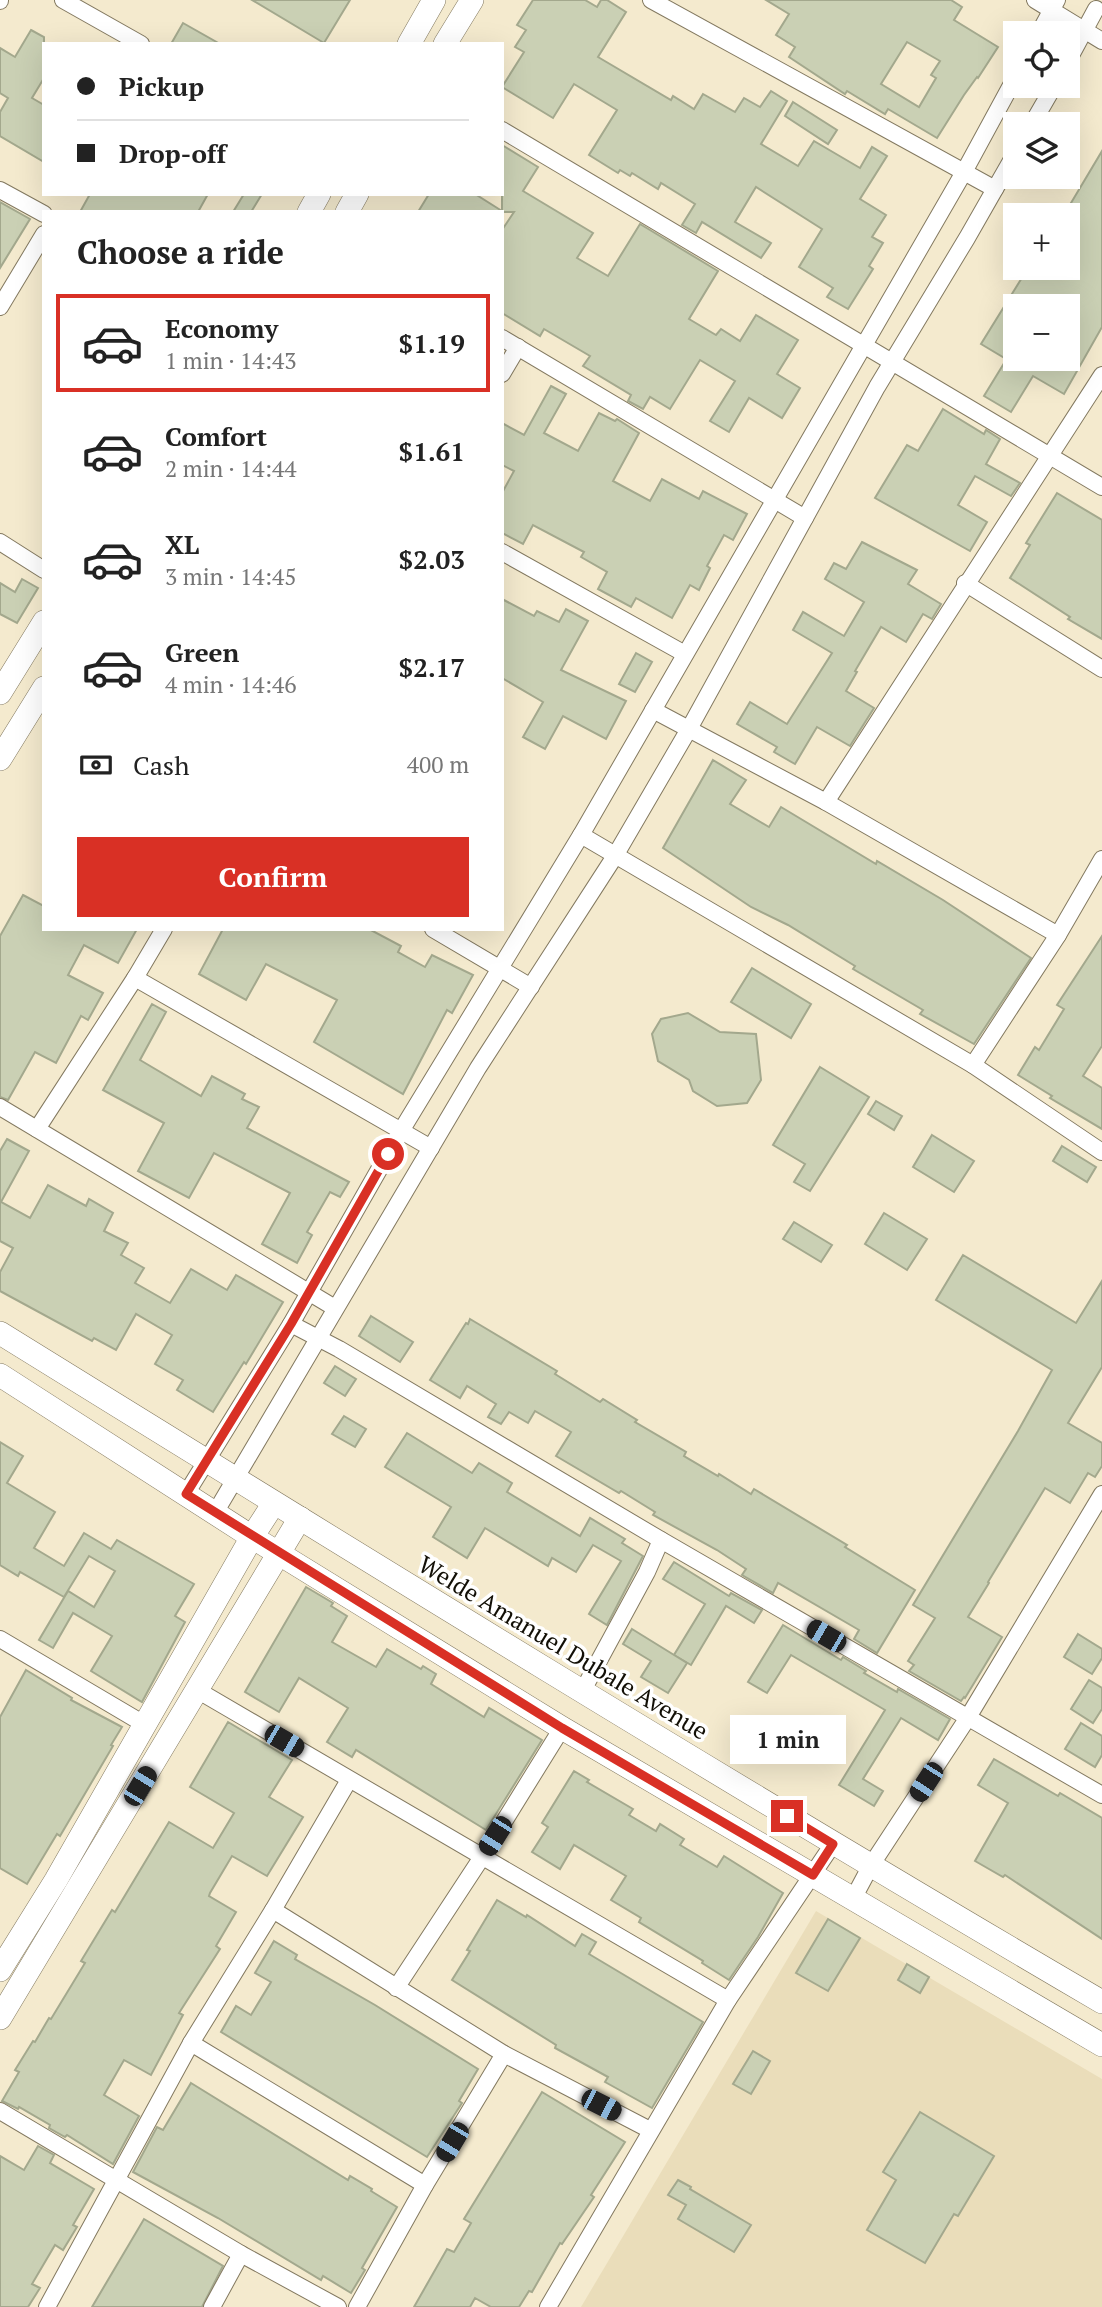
<!DOCTYPE html>
<html lang="en">
<head>
<meta charset="utf-8">
<style>
  body { margin:0; font-family:"PT Serif",serif; background:#f2f2f2; color:#222; height:100vh; display:flex; flex-direction:column; font-size:26px; white-space:nowrap }
  * { box-sizing:border-box; margin:0 }
  p { font-size:23px; color:#767676 }
  .icon { flex:none; width:38px; height:38px; fill:none; stroke:currentColor; stroke-width:2; stroke-linecap:round; stroke-linejoin:round }
  .map { position:relative; flex:1; overflow:hidden }
  .side { position:absolute; left:42px; top:210px; width:462px; height:721px; display:flex; flex-direction:column; background:#fff; border-radius:0px; box-shadow:0 7px 28px #0002 }
  .side>* { flex:none }
  .hud { position:absolute; left:42px; top:42px; width:462px; height:154px; border-radius:0px; box-shadow:0 7px 28px #0002; display:grid; align-content:center; height:154px; padding:0 35px; background:#fff }
  .fabs { position:absolute; left:1003px; top:21px; display:grid; gap:14px }
  .fabs a { display:grid; place-items:center; width:77px; height:77px; border-radius:0px; background:#fff; box-shadow:0 7px 28px #0002; font-size:35px }
  .end { position:absolute; width:32px; height:32px; margin:-16px; border:9px solid #d93025; background:#fff; box-shadow:0 0 0 4px #fff }
  .from { border-radius:50% }
  .bubble { position:absolute; height:49px; border-radius:0px; background:#fff; box-shadow:0 7px 28px #0002; font-size:23px; font-weight:700; line-height:49px; text-align:center }
  .car { position:absolute; width:21px; height:42px; margin:-21px -10px; border-radius:9px; box-shadow:0 0 5px 2px #0007; background:linear-gradient(#222 24%,#8ab4d8 0 40%,#222 0 76%,#8ab4d8 0 86%,#222 0) }
  .hud b { display:flex; align-items:center; gap:24px; height:66px; font-size:26px }
  .hud b+b { border-top:2px solid #e0e0e0 }
  .hud i { width:18px; height:18px; background:#222 }
  ul { padding:0; list-style:none }
  li { display:flex; align-items:center; gap:21px; height:98px; margin:0 14px 10px; padding:0 21px; border:4px solid transparent; border-radius:0px }
  li div { flex:1 }
  li b { display:block; font-size:26px }
  li em { font-style:normal; font-weight:700 }
  li.selected { border-color:#d93025 }
  li>.icon { width:63px; height:63px; stroke-width:1.5 }
  h2 { padding:0 35px; font-size:32px; line-height:84px }
  .pay { display:flex; align-items:center; gap:18px; height:77px; padding:0 35px; font-size:26px }
  .pay p { margin-inline-start:auto }
  .button { display:flex; gap:14px; margin-top:auto; padding:14px 35px }
  .button a { flex:1; height:80px; border-radius:0px; background:#d93025; color:#fff; font-size:28px; font-weight:700; line-height:80px; text-align:center }
  .map>svg:first-child { display:block }
</style>
</head>
<body>
<div class="map">
<svg width="1102" height="2307" viewBox="0 0 1102 2307">
  <rect width="100%" height="100%" fill="#f4eace"/>
  <polygon fill="#eaddba" points="816,1911 1102,2079 1102,2307 581,2307"/>
  <g fill="#cad0b4" stroke="#a3a88d" stroke-width="2" fill-rule="evenodd">
    <polygon points="252,0 350,0 324,43"/>
    <polygon points="533,0 585,0 597,7 601,0 607,0 626,12 598,57 671,100 673,96 694,109 703,94 735,112 744,98 760,107 771,91 787,101 761,144 798,166 814,141 860,168 872,147 887,156 860,199 886,215 872,237 883,243 869,266 873,269 848,309 827,297 833,288 799,267 822,229 756,187 735,222 771,243 761,258 702,222 696,233 682,225 695,204 661,183 658,189 632,173 630,176 620,170 618,173 589,155 617,110 574,84 553,118 502,87 524,52 515,47 526,30 517,25"/>
    <path d="M 766,0 L 951,0 L 962,7 L 954,20 L 998,47 L 978,78 L 977,77 L 964,95 L 937,138 L 888,109 L 885,114 L 847,91 L 845,94 L 789,57 L 795,47 L 776,35 L 789,14 ZM 907,42 L 940,61 L 931,75 L 936,78 L 919,107 L 881,84 Z"/>
    <polygon points="183,23 220,44 171,44"/>
    <polygon points="31,30 44,37 44,78 32,98 44,105 44,162 0,136 0,112 8,98 0,93 0,48 15,57"/>
    <polygon points="793,102 837,130 828,144 785,116"/>
    <polygon points="502,145 538,167 523,191 593,233 577,258 608,276 640,224 718,271 689,319 716,335 721,329 740,341 756,315 798,340 777,374 800,388 782,418 749,398 729,432 710,421 735,381 700,360 670,409 650,397 643,409 628,401 631,395 583,366 590,356 544,329 540,336 502,313 502,230 514,212 418,212 429,194 475,194 502,211"/>
    <path d="M 1102,151 L 1102,327 L 1064,394 L 1033,376 L 1011,412 L 984,396 L 1006,360 L 1004,359 L 1006,359 L 981,344 L 1028,268 L 1068,268 L 1068,208 ZM 1015,306 L 1068,306 L 1068,359 L 1015,359 Z"/>
    <polygon points="90,194 208,194 198,212 80,212"/>
    <polygon points="244,194 262,194 251,212 233,212"/>
    <polygon points="0,202 30,219 0,268"/>
    <polygon points="551,386 566,394 544,433 578,451 599,413 615,421 617,419 639,433 613,481 650,501 662,479 699,499 703,491 747,514 733,540 724,535 707,566 710,568 699,590 690,585 672,618 636,598 631,607 598,589 607,572 581,557 584,552 533,525 523,544 502,533 502,493 514,471 502,465 502,423 524,435"/>
    <polygon points="943,409 984,434 986,430 1000,439 986,464 1020,483 1011,496 975,476 958,505 987,522 970,551 875,498 907,445 918,451"/>
    <polygon points="1057,493 1102,520 1102,639 1068,619 1070,617 1010,578 1030,545 1026,543"/>
    <polygon points="862,542 917,570 908,584 941,604 932,619 923,614 906,642 881,627 855,671 857,672 846,691 874,708 850,746 817,727 795,764 774,752 777,747 737,724 750,702 787,724 832,653 793,630 803,612 844,636 864,602 825,579 834,563 846,569"/>
    <polygon points="22,579 38,588 17,623 0,614 0,583 15,592"/>
    <polygon points="502,599 534,616 537,611 559,622 566,609 588,621 561,670 626,701 606,739 563,716 545,749 523,737 543,702 502,678"/>
    <polygon points="636,653 652,662 635,692 619,684"/>
    <polygon points="713,760 746,780 730,804 769,827 781,807 876,864 877,861 943,900 1031,958 974,1044 920,1014 923,1010 853,969 855,966 788,925 751,907 663,848"/>
    <polygon points="23,895 44,906 44,929 137,929 118,963 84,945 68,975 103,993 88,1020 81,1016 56,1063 35,1052 8,1100 0,1097 0,936"/>
    <polygon points="223,929 369,929 401,946 398,952 425,967 432,955 473,975 452,1013 447,1010 403,1094 314,1042 337,1000 266,964 246,1000 199,974"/>
    <polygon points="1102,936 1102,1046 1083,1076 1102,1088 1102,1129 1050,1098 1052,1096 1018,1075 1035,1047 1039,1050 1064,1009 1057,1005"/>
    <polygon points="752,968 811,1004 791,1038 731,1002"/>
    <polygon points="152,1004 166,1012 140,1060 201,1096 212,1076 245,1094 242,1099 259,1107 247,1128 349,1182 340,1197 330,1192 307,1232 312,1235 297,1263 262,1244 290,1193 214,1153 189,1198 138,1171 164,1123 103,1090"/>
    <polygon points="688,1013 720,1032 756,1034 761,1080 747,1103 717,1106 693,1091 689,1080 658,1061 652,1034 661,1019"/>
    <polygon points="820,1067 869,1097 810,1191 794,1182 805,1164 773,1145"/>
    <polygon points="876,1101 902,1116 894,1130 868,1114"/>
    <polygon points="932,1135 974,1161 954,1192 913,1167"/>
    <polygon points="7,1139 29,1151 1,1202 30,1218 48,1185 86,1206 89,1199 113,1213 104,1231 128,1243 121,1255 144,1268 135,1283 170,1303 191,1269 227,1290 236,1275 283,1302 246,1364 244,1362 213,1412 177,1390 183,1380 155,1364 172,1335 136,1314 116,1350 94,1338 92,1341 0,1291 0,1272 13,1248 0,1241 0,1151"/>
    <polygon points="1062,1146 1096,1167 1087,1182 1053,1161"/>
    <polygon points="884,1213 927,1239 907,1270 865,1244"/>
    <polygon points="794,1222 832,1245 821,1262 783,1239"/>
    <polygon points="963,1255 1076,1323 1102,1281 1102,1367 1068,1423 1102,1443 1102,1466 1095,1477 1088,1473 1070,1503 1045,1488 988,1582 989,1583 968,1617 1002,1637 965,1698 964,1697 961,1701 909,1671 914,1665 908,1661 935,1618 913,1605 1018,1431 1052,1370 936,1300"/>
    <polygon points="371,1316 413,1342 400,1362 359,1336"/>
    <polygon points="470,1319 557,1371 555,1374 600,1402 603,1399 637,1420 635,1422 686,1452 684,1456 718,1476 719,1474 751,1494 754,1489 847,1545 845,1547 915,1590 877,1653 854,1639 859,1630 778,1583 773,1593 742,1575 746,1569 717,1550 653,1515 655,1512 621,1491 619,1493 556,1456 571,1432 535,1411 528,1423 509,1412 501,1424 488,1417 496,1404 467,1386 460,1398 430,1380 466,1323 468,1324"/>
    <polygon points="335,1366 356,1379 345,1396 324,1383"/>
    <polygon points="344,1416 366,1429 355,1447 332,1434"/>
    <polygon points="407,1433 472,1473 479,1463 512,1483 507,1492 580,1536 590,1518 625,1539 622,1543 643,1556 607,1625 589,1614 621,1561 593,1545 576,1572 552,1558 548,1566 485,1528 467,1558 433,1537 451,1507 385,1467"/>
    <polygon points="0,1442 23,1456 7,1483 55,1512 34,1548 64,1566 84,1533 111,1549 117,1540 194,1584 175,1616 185,1622 142,1702 91,1671 112,1636 73,1613 53,1648 39,1640 68,1591 94,1607 115,1571 89,1556 64,1597 20,1572 18,1576 0,1565"/>
    <polygon points="674,1562 729,1596 731,1593 762,1610 754,1623 726,1606 691,1665 674,1655 705,1604 663,1579"/>
    <polygon points="306,1587 333,1603 331,1606 347,1616 332,1642 376,1667 387,1649 421,1669 423,1666 436,1674 431,1684 484,1717 489,1708 542,1740 486,1830 356,1750 352,1757 327,1742 348,1708 299,1678 279,1712 245,1692"/>
    <polygon points="783,1625 841,1660 843,1657 866,1671 864,1673 897,1692 898,1689 950,1719 938,1740 901,1718 863,1779 883,1791 874,1806 839,1785 885,1710 791,1655 767,1693 748,1682"/>
    <polygon points="632,1629 687,1663 668,1693 641,1677 651,1661 623,1644"/>
    <polygon points="1078,1634 1102,1649 1102,1658 1092,1674 1064,1657"/>
    <polygon points="26,1670 72,1698 71,1700 122,1727 111,1745 113,1746 60,1836 57,1834 27,1884 0,1868 0,1717"/>
    <polygon points="1089,1680 1102,1688 1102,1709 1093,1723 1071,1709"/>
    <polygon points="228,1722 292,1760 269,1797 303,1817 267,1876 232,1856 210,1893 209,1896 236,1912 216,1946 220,1949 179,2013 183,2015 151,2075 124,2060 104,2095 139,2116 113,2164 67,2135 65,2137 49,2128 50,2125 19,2107 18,2109 2,2101 19,2072 15,2070 33,2041 35,2042 49,2018 51,2019 85,1963 81,1961 112,1910 115,1912 169,1822 213,1848 234,1813 190,1787"/>
    <polygon points="1081,1723 1102,1736 1102,1755 1095,1767 1065,1749"/>
    <polygon points="994,1759 1058,1796 1060,1793 1102,1818 1102,1939 1005,1875 1003,1877 975,1861 1008,1803 978,1785"/>
    <polygon points="574,1771 589,1780 587,1782 633,1809 629,1815 656,1831 660,1824 684,1839 680,1845 717,1867 724,1856 783,1893 758,1937 729,1980 702,1963 703,1961 639,1922 641,1918 611,1900 626,1876 574,1845 560,1869 532,1852 548,1827 542,1823"/>
    <polygon points="497,1900 526,1917 527,1915 575,1946 582,1934 596,1942 589,1954 703,2022 652,2108 605,2082 608,2077 555,2048 556,2045 452,1980 470,1951 467,1950"/>
    <polygon points="828,1919 860,1938 828,1991 796,1973"/>
    <polygon points="274,1941 297,1955 295,1959 375,2005 478,2069 459,2101 462,2103 427,2157 221,2032 236,2006 251,2015 271,1982 255,1973"/>
    <polygon points="907,1964 929,1977 920,1993 898,1980"/>
    <polygon points="753,2051 770,2061 751,2094 733,2084"/>
    <polygon points="191,2083 348,2180 350,2176 372,2189 371,2191 397,2207 362,2268 365,2270 351,2293 323,2276 321,2280 218,2218 133,2172 157,2127 163,2130"/>
    <polygon points="542,2092 625,2142 591,2195 594,2197 562,2244 560,2243 532,2292 529,2291 519,2307 491,2307 475,2298 470,2307 414,2307 447,2249 454,2252 471,2223 464,2219"/>
    <polygon points="920,2112 994,2156 958,2216 954,2214 925,2263 867,2230 896,2180 883,2172"/>
    <polygon points="38,2146 54,2155 50,2163 94,2189 73,2225 77,2227 63,2250 55,2245 32,2284 40,2288 28,2307 0,2307 0,2156 24,2170"/>
    <polygon points="678,2180 691,2187 690,2189 751,2225 734,2252 678,2219 686,2205 668,2195"/>
    <polygon points="144,2219 223,2266 202,2307 92,2307"/>
  </g>
  <g fill="none" stroke-linecap="round" stroke-linejoin="round">
    <defs>
      <g id="street">
        <polyline points="63,0 141,44"/>
        <polyline points="651,0 995,189"/>
        <polyline points="1035,0 1102,41"/>
        <polyline points="0,1 0,0"/>
        <polyline points="1039,33 1057,0"/>
        <polyline points="1068,61 1096,9"/>
        <polyline points="1032,124 1054,86"/>
        <polyline points="502,130 1102,487"/>
        <polyline points="0,190 44,214"/>
        <polyline points="0,307 44,234"/>
        <polyline points="502,338 805,518"/>
        <polyline points="502,374 518,347"/>
        <polyline points="0,542 44,570"/>
        <polyline points="502,552 685,654"/>
        <polyline points="965,583 1102,669"/>
        <polyline points="653,710 826,802 1058,935"/>
        <polyline points="826,802 1102,375"/>
        <polyline points="581,835 973,1065 1102,1152"/>
        <polyline points="433,929 531,987"/>
        <polyline points="135,978 431,1148"/>
        <polyline points="973,1065 1058,935 1102,859"/>
        <polyline points="0,1107 335,1308"/>
        <polyline points="37,1129 135,978 164,929"/>
        <polyline points="291,1324 339,1349 661,1540 1102,1795"/>
        <polyline points="186,1494 291,1324 401,1131 581,835 964,172 1015,78"/>
        <polyline points="215,1513 478,1068 615,856 689,729 877,387 967,238 1015,154"/>
        <polyline points="0,1639 144,1724"/>
        <polyline points="197,1690 728,2000"/>
        <polyline points="582,1692 647,1572 661,1540"/>
        <polyline points="853,1899 870,1867 967,1719 1102,1494"/>
        <polyline points="273,1910 504,2054 650,2130"/>
        <polyline points="396,1988 482,1857 562,1728"/>
        <polyline points="191,2043 425,2185"/>
        <polyline points="0,2111 241,2254 338,2307"/>
        <polyline points="47,2307 191,2043 273,1910 349,1780"/>
        <polyline points="212,2307 241,2254"/>
        <polyline points="357,2307 425,2185 504,2054"/>
        <polyline points="548,2307 728,2000 833,1844"/>
      </g>
      <g id="secondary">
        <polyline points="409,44 434,0"/>
        <polyline points="445,44 472,0"/>
        <polyline points="309,212 319,194"/>
        <polyline points="347,212 357,194"/>
        <polyline points="0,693 44,622"/>
        <polyline points="0,759 44,688"/>
        <path d="M 0,1333 C 365,1559 731,1785 1102,2002"/>
        <polyline points="0,1375 252,1537 562,1728 1102,2045"/>
        <polyline points="0,1970 56,1880 252,1537 274,1503"/>
        <polyline points="0,2018 300,1518"/>
      </g>
    </defs>
    <use href="#street" stroke="#837960" stroke-width="18"/>
    <use href="#secondary" stroke="#837960" stroke-width="24"/>
    <use href="#street" stroke="#fff" stroke-width="16"/>
    <use href="#secondary" stroke="#fff" stroke-width="23"/>
  </g>
  <g fill="none" stroke-linecap="round" stroke-linejoin="round">
    <polyline stroke="#d93025" stroke-width="9" points="388,1154 291,1324 186,1494 562,1728 813,1875 833,1844 787,1816"/>
  </g>
  <g text-anchor="middle" stroke-width="7" stroke-linejoin="round" paint-order="stroke">
    <g font-size="24" fill="#120f06" stroke="#fff">
      <text transform="translate(563 1648) rotate(31)" y="8">Welde Amanuel Dubale Avenue</text>
    </g>
  </g>
</svg>
<div class="fabs">
<a><svg class="icon" aria-label="locate" viewBox="0 0 24 24"><circle cx="12" cy="12" r="6"/><path d="M12 2v4M12 18v4M2 12h4M18 12h4"/></svg></a>
<a><svg class="icon" aria-label="layers" viewBox="0 0 24 24"><path d="M12 4l9 5-9 5-9-5zM3 14l9 5 9-5"/></svg></a>
<a>+</a>
<a>−</a>
</div>
<i class="end from" style="left:388px;top:1154px"></i>
<i class="end" style="left:787px;top:1816px"></i>
<div class="bubble" style="left:730px;top:1715px;width:116px">1 min</div>
<i class="car" style="left:826px;top:1636px;rotate:300deg"></i>
<i class="car" style="left:284px;top:1741px;rotate:120deg"></i>
<i class="car" style="left:926px;top:1782px;rotate:213deg"></i>
<i class="car" style="left:140px;top:1786px;rotate:31deg"></i>
<i class="car" style="left:495px;top:1836px;rotate:212deg"></i>
<i class="car" style="left:601px;top:2105px;rotate:117deg"></i>
<i class="car" style="left:452px;top:2142px;rotate:211deg"></i>
<div class="hud">
<b><i class="from"></i>Pickup</b>
<b><i></i>Drop-off</b>
</div>
<section class="side">
<h2>Choose a ride</h2>
<ul>
<li class="selected"><svg class="icon" aria-label="car" viewBox="0 0 24 24"><path d="M5 17H2v-5l4-1 3-4h7l3 4 3 1v5h-3M9 17h6M6 11h13"/><circle cx="7" cy="17" r="2"/><circle cx="17" cy="17" r="2"/></svg><div><b>Economy</b><p>1 min · 14:43</p></div><em>$1.19</em></li>
<li><svg class="icon" aria-label="car" viewBox="0 0 24 24"><path d="M5 17H2v-5l4-1 3-4h7l3 4 3 1v5h-3M9 17h6M6 11h13"/><circle cx="7" cy="17" r="2"/><circle cx="17" cy="17" r="2"/></svg><div><b>Comfort</b><p>2 min · 14:44</p></div><em>$1.61</em></li>
<li><svg class="icon" aria-label="car" viewBox="0 0 24 24"><path d="M5 17H2v-5l4-1 3-4h7l3 4 3 1v5h-3M9 17h6M6 11h13"/><circle cx="7" cy="17" r="2"/><circle cx="17" cy="17" r="2"/></svg><div><b>XL</b><p>3 min · 14:45</p></div><em>$2.03</em></li>
<li><svg class="icon" aria-label="car" viewBox="0 0 24 24"><path d="M5 17H2v-5l4-1 3-4h7l3 4 3 1v5h-3M9 17h6M6 11h13"/><circle cx="7" cy="17" r="2"/><circle cx="17" cy="17" r="2"/></svg><div><b>Green</b><p>4 min · 14:46</p></div><em>$2.17</em></li>
</ul>
<div class="pay"><svg class="icon" aria-label="cash" viewBox="0 0 24 24"><path d="M3 7h18v10H3z"/><circle cx="12" cy="12" r="2"/></svg>Cash<p>400 m</p></div>
<div class="button"><a>Confirm</a></div>
</section>
</div>
</body>
</html>
